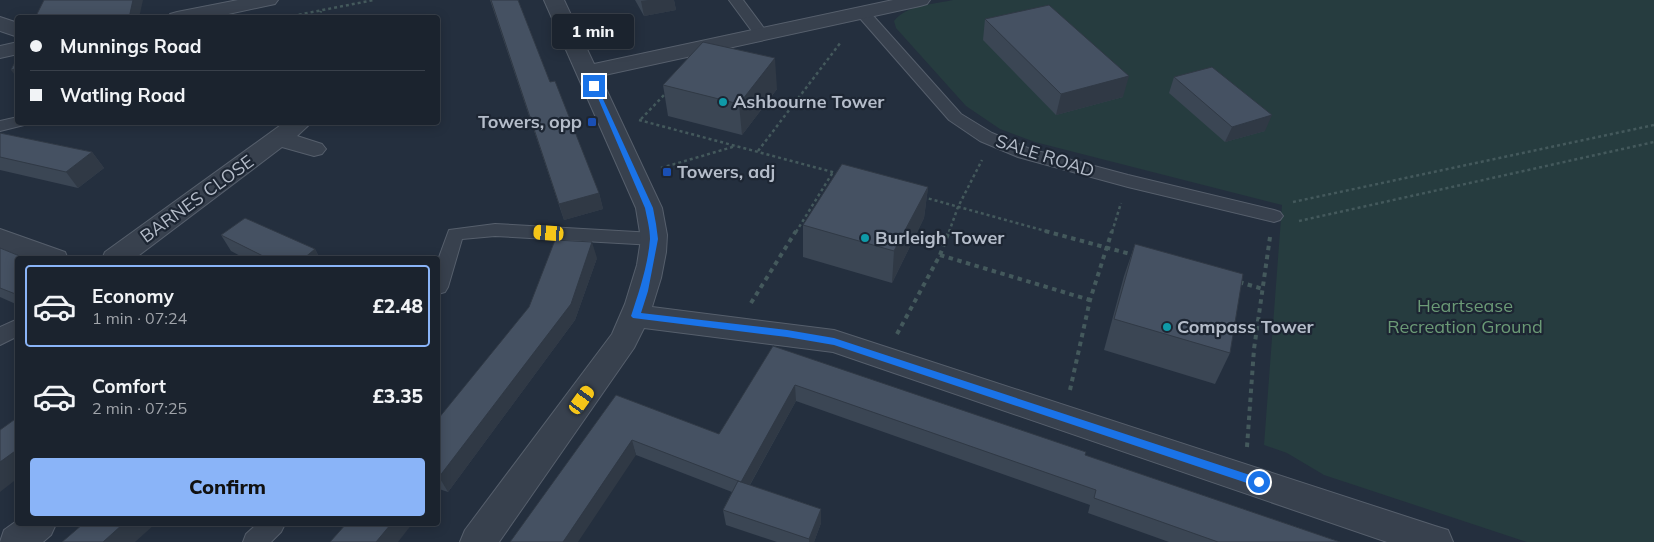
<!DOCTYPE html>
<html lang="en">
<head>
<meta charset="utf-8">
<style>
  body { margin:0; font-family:Mulish,sans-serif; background:#282f3a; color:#f1f3f6; height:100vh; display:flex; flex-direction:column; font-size:19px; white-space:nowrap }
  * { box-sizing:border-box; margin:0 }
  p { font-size:16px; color:#a0a4aa }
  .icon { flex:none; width:28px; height:28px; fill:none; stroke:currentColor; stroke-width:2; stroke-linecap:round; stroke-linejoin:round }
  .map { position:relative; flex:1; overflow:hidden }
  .sheet { position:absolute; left:15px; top:256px; width:425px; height:270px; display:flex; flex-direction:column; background:#1b232e; border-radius:5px; box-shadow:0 2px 12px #0003,0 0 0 1px #39404a }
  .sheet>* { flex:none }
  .banner { position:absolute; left:15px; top:15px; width:425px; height:110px; border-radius:5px; box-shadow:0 2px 12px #0003,0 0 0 1px #39404a; display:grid; align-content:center; height:110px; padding:0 15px; background:#1b232e }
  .end { position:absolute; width:22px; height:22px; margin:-11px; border:6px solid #1a73e8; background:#fff; box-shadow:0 0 0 2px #fff }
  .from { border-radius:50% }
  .bubble { position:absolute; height:35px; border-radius:5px; background:#1b232e; box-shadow:0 2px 12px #0003,0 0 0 1px #39404a; font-size:16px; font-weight:800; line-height:35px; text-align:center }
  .car { position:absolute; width:15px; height:30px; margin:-15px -8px; border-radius:6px; box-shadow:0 0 4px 1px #0007; background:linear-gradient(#f5c518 24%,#345 0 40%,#f5c518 0 76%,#345 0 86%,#f5c518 0) }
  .banner b { display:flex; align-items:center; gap:18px; height:48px; font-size:19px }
  .banner b+b { border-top:1px solid #39404a }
  .banner i { width:12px; height:12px; background:#f1f3f6 }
  ul { padding:9px 0 0; list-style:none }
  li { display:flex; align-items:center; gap:15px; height:82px; margin:0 10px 8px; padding:0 5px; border:2px solid transparent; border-radius:5px }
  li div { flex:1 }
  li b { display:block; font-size:19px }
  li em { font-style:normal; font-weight:800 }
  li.on { border-color:#8ab4f8 }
  li>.icon { width:45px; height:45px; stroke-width:1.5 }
  .button { display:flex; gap:10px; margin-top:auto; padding:10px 15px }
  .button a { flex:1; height:58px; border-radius:5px; background:#8ab4f8; color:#111; font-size:20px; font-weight:800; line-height:58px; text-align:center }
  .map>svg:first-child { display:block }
</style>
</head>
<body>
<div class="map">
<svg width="1654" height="542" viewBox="0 0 1654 542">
  <rect width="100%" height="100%" fill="#242f3e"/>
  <path fill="#263c3f" d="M 953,0 L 1654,0 L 1654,542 L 1527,542 L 1324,475 L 1287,453 L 1264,445 L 1282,205 L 1035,142 L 1000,129 L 966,106 L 896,28 L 894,21 C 906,5 935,4 953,0 Z"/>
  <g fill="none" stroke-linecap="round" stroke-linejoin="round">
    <defs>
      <g id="service">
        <polygon points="729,0 743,0 769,35 767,38 757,38"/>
        <polygon points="863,9 868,10 961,114 992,133 1030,149 1128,175 1274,210 1280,212 1283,216 1280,220 1274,222 1128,187 1018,157 980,141 949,120 858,16 856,13 858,10"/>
        <polygon points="18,117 18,122 26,122 24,125 0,131 0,121"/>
        <polygon points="495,224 654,233 660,235 663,239 660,243 654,245 495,236 462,239 448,287 445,292 438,294 438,260 449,230"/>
        <polygon points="18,319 18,336 0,345 0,327"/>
        <polygon points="257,524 285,524 281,532 271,542 243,542 246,534"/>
      </g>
      <g id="minor">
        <polygon points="544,0 564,0 594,64 893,0 930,0 927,4 920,6 600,76 662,208 667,235 666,252 661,278 652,307 834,330 1435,526 1448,530 1453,542 1387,542 833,352 644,328 634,348 499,542 460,542 465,530 612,334 625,304 637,265 641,239 636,208"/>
        <polygon points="0,17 18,23 18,37 0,31"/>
        <polygon points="285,122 312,122 297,136 322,144 326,149 322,154 314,156 282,147 134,259 102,259 105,252"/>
        <polygon points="0,229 65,252 68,259 27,259 0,248"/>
        <polygon points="18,520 18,524 56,524 51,535 43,542 0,542 4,530"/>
      </g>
      <g id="tertiary">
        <polygon points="238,0 278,0 275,4 210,18 167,18 170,14 177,12"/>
        <polygon points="18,42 18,54 0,58 0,46"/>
      </g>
    </defs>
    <use href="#service" stroke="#565f6c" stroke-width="2"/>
    <use href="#minor" stroke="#565f6c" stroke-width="2"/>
    <use href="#tertiary" stroke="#565f6c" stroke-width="2"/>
    <g stroke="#44595c" stroke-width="2.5" stroke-dasharray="3 3" stroke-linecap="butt">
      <polyline points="287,17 374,0"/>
      <polyline points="318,18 321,11"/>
      <polyline points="641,119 666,93"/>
      <polyline points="639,120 840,174"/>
      <polyline points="758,151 841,42"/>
      <polyline points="661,168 736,146"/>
      <polyline points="923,197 1049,232"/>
      <polyline points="1293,202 1654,125"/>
      <polyline points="1299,221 1654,142"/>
      <polyline points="796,232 833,172"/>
      <polyline points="949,232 958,207 982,160"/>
      <polyline points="1112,232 1121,203"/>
    </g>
    <g stroke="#44595c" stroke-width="4" stroke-dasharray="4.5 4.5" stroke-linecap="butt">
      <polyline points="1045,231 1134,255"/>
      <polyline points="940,255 1090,300"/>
      <polyline points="1239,282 1263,289"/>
      <polyline points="751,303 796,231"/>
      <polyline points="897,334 940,255 949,231"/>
      <polyline points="1070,390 1090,300 1112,231"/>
      <polyline points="1247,447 1254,349 1270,237"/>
    </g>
    <use href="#service" fill="#38414e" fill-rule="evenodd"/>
    <use href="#minor" fill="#38414e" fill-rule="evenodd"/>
    <use href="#tertiary" fill="#38414e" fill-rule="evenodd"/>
  </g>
  <g fill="#3b4654">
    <polygon points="490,0 518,0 550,82 599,193 603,209 564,220"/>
    <polygon points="635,0 674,0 676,10 644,16"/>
    <polygon points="985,19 1123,97 1056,115 983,40"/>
    <polygon points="1174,77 1265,131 1225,142 1169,93"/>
    <polygon points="663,85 777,89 742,135 668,116"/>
    <polygon points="0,133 92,152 104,168 78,188 0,170"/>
    <polygon points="928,187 924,218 892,283 803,257 803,225"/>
    <polygon points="221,235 315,249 320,259 246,259 231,251"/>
    <polygon points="1135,244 1230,353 1215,384 1104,350 1124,276"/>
    <polygon points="0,248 18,259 18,305 0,297"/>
    <polygon points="597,258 575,320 448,492 439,489 438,491 438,419"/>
    <polygon points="773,346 1085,455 1340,542 1169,542 1088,513 1090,505 796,401 750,485 821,509 821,523 814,542 777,542 726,525 723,510 732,492 636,455 616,395 719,434"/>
  </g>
  <g fill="#303945">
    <polygon points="133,0 143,0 139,18 129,18"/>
    <polygon points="648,0 674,0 676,10 644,16 641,1"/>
    <polygon points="775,58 777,89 742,135 739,104"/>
    <polygon points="18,68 18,79 11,70"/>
    <polygon points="1129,76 1123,97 1056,115 1061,94"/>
    <polygon points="1272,115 1265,131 1225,142 1232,127"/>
    <polygon points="92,152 104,168 78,188 66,172"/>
    <polygon points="928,187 924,218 892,283 894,251"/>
    <polygon points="599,193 603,209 564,220 559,204"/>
    <polygon points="592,242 597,258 575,320 448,492 439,477"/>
    <polygon points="315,249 320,259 303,259"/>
    <polygon points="795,385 796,401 743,497 741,482"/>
    <polygon points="632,440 636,455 578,542 563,542"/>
    <polygon points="18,449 18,478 0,492 0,462"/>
    <polygon points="821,509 821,523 814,542 809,542 809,539"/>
    <polygon points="123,524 155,524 135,542 103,542"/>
    <polygon points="391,524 412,524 398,542 376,542"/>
  </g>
  <g fill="#455162" stroke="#303945">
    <polygon points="44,0 133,0 129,18 35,18"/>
    <polygon points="491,0 518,0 550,82 555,81 599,193 559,204"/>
    <polygon points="1049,5 1129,76 1061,94 985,19"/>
    <polygon points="703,42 775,58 739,104 663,85"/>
    <polygon points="18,56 18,68 11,70"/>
    <polygon points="1212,67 1272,115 1232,127 1174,77"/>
    <polygon points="0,133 92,152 66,172 0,157"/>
    <polygon points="842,164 928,187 894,251 803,225"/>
    <polygon points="245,218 315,249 303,259 269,259 221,235"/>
    <polygon points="555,240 592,242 571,304 439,477 438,476 438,419 529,307"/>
    <polygon points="1135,244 1243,274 1230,353 1114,319"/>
    <polygon points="0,248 27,259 18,259 18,295 0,288"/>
    <polygon points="773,346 1086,452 1085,455 1340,542 1218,542 1094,498 1096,490 795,385 741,482 821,509 809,539 723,510 738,481 741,482 632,440 563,542 510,542 616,395 719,434"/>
    <polygon points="18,417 18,449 0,462 0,430"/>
    <polygon points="83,524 123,524 103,542 62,542"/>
    <polygon points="346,524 391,524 376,542 330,542"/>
  </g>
  <path fill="#1a73e8" d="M 592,84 L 597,86 L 653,208 L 656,224 L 658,239 L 648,291 L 641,313 L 787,330 L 834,338 L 1259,478 L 1264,482 L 1263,485 L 1259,487 L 834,345 L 787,337 L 633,318 L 631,316 C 639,292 648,265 650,239 C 650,229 647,218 645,208 Z"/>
  <g fill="#0f9aa8" stroke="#1d2633" stroke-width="2">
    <circle cx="723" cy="102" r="5"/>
    <circle cx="865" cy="238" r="5"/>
    <circle cx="1167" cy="327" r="5"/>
  </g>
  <g fill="#1a4fb4" stroke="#1d2633" stroke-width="2">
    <rect x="587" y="117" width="10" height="10" rx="2.5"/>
    <rect x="662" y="167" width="10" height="10" rx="2.5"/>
  </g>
  <g text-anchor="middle" stroke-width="4.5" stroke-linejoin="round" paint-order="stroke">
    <g font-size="18" font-weight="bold" fill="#b4bcc9" stroke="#1d2633" text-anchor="start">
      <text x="733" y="108">Ashbourne Tower</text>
      <text x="582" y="128" text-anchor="end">Towers, opp</text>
      <text x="677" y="178">Towers, adj</text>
      <text x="875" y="244">Burleigh Tower</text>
      <text x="1177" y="333">Compass Tower</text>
    </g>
    <g font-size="18" fill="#b4bcc9" stroke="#1d2633">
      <text transform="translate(1045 156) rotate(18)" y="6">SALE ROAD</text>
      <text transform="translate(197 199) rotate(-36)" y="6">BARNES CLOSE</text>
    </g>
    <g font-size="18" fill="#6b9a76" stroke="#1d2633">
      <text x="1465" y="312">Heartsease<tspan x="1465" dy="21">Recreation Ground</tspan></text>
    </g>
  </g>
</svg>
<i class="end from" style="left:1259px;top:482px"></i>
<i class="end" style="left:594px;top:86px"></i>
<div class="bubble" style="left:552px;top:14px;width:82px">1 min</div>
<i class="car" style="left:549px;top:233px;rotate:274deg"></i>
<i class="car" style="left:582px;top:400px;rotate:36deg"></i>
<div class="banner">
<b><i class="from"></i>Munnings Road</b>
<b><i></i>Watling Road</b>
</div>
<section class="sheet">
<ul>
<li class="on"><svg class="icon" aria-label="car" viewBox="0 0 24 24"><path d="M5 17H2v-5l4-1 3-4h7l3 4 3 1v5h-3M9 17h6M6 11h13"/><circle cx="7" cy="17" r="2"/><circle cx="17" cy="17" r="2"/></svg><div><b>Economy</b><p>1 min · 07:24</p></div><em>£2.48</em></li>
<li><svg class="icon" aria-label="car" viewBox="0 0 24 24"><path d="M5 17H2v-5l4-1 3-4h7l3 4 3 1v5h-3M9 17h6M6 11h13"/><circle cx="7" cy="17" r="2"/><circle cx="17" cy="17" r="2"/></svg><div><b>Comfort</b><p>2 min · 07:25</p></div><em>£3.35</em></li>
</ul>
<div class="button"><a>Confirm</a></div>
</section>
</div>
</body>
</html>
